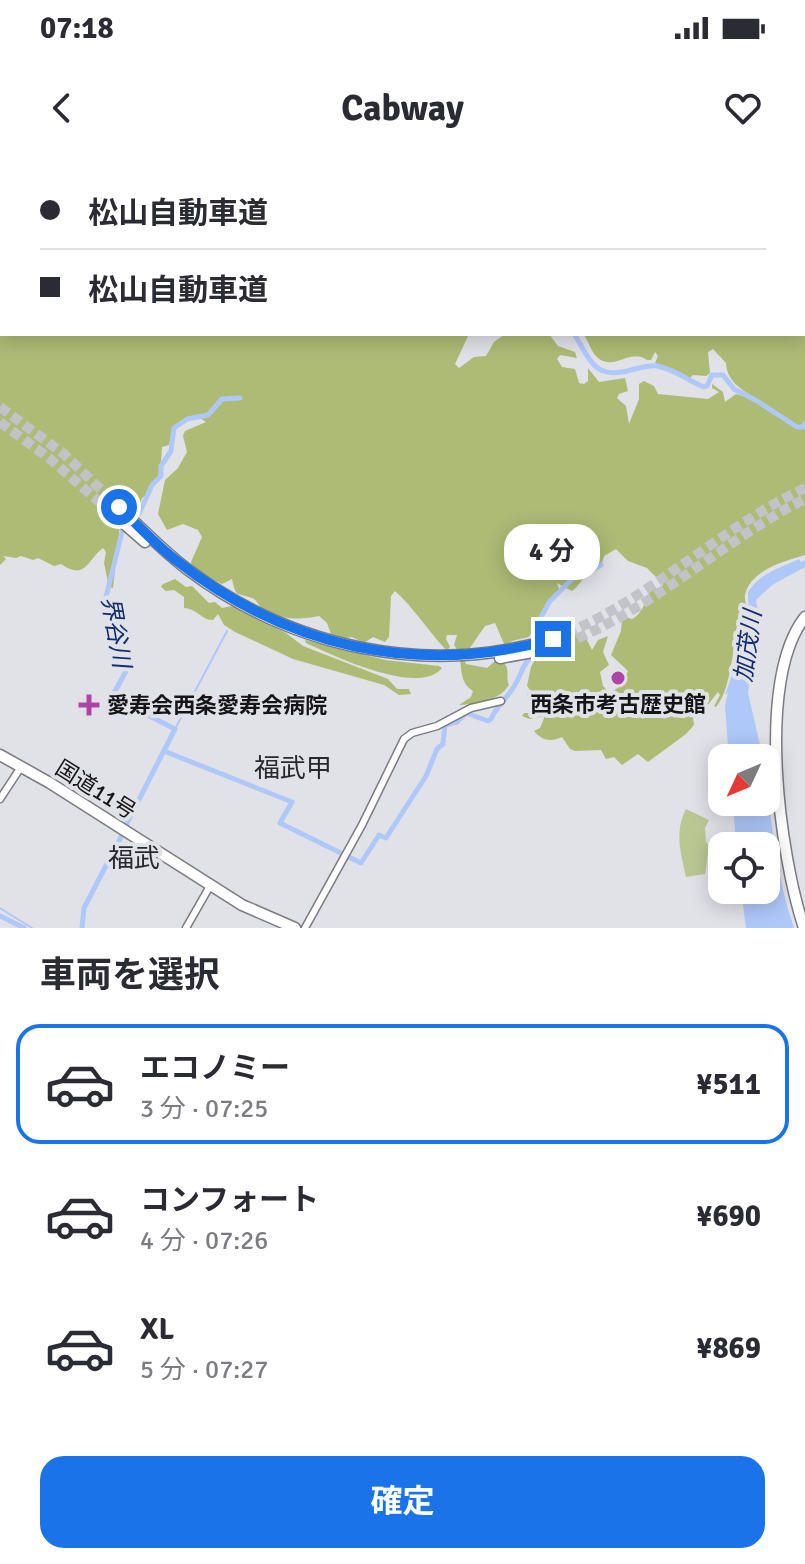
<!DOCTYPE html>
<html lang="ja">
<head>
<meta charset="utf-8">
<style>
  body { margin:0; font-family:Signika,"Noto Sans JP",sans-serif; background:#f2f2f3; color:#2b2b33; height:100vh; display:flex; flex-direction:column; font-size:30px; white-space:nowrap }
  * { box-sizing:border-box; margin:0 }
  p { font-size:26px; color:#7c7c81 }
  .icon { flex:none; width:44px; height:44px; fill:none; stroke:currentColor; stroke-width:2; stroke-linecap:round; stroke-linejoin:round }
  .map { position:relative; height:768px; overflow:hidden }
  .drawer { display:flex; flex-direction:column; background:#fff; flex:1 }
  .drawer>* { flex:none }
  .banner { position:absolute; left:0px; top:0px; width:806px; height:176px; box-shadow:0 4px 20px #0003; display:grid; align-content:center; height:176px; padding:0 40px; background:#fff }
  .needle { width:52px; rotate:226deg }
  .tools { position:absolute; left:708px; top:584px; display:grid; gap:16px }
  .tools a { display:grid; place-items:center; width:72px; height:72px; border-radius:16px; background:#fff; box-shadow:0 4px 20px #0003; font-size:40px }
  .end { position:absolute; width:36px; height:36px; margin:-18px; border:10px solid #1a73e8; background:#fff; box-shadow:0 0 0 4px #fff }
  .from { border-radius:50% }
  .bubble { position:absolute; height:56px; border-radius:24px; background:#fff; box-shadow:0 4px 20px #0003; font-size:26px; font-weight:700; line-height:56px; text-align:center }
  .banner b { display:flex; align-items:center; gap:28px; height:76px; font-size:30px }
  .banner b+b { border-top:2px solid #e1e1e2 }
  .banner i { width:20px; height:20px; background:#2b2b33 }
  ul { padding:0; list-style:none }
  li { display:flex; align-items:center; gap:24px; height:120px; margin:0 16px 12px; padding:0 24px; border:4px solid transparent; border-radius:24px }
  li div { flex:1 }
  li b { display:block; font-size:30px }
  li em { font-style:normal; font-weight:700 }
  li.on { border-color:#1a73e8 }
  li>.icon { width:72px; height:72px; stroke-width:1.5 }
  h2 { padding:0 40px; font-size:36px; line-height:96px }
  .cta { display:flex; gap:16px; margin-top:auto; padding:16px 40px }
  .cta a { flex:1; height:92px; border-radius:24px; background:#1a73e8; color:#fff; font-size:32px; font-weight:700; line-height:92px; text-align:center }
  .status { display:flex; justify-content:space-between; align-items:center; height:56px; padding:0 40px; background:#fff; direction:ltr }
  .status svg { height:22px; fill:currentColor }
  header { display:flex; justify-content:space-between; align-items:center; height:104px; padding:0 40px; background:#fff; font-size:36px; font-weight:700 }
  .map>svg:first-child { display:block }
</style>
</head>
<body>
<div class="status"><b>07:18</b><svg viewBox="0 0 49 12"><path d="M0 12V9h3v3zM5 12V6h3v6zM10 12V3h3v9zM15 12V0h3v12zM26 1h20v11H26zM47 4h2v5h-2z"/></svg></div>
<header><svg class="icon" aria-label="back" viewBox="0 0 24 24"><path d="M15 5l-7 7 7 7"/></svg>Cabway<svg class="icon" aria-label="heart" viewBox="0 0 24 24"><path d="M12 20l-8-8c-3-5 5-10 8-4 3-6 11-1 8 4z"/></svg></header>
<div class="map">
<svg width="805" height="768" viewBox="0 0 805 768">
  <rect width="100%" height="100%" fill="#e1e1e8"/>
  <path fill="#bbc792" d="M 686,649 L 709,660 L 705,668 L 706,682 L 709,686 L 705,714 L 686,717 C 681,693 674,672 686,649 Z"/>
  <g fill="#adbb75">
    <path d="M 0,0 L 805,0 L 805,395 C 785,401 750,410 745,435 C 744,441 748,448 747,453 C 745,461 739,468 737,476 C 731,497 730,531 716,547 L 714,546 L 720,535 L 718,532 L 703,551 L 693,558 L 694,565 L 686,574 L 648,602 L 638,594 L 622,605 L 614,597 L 606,599 L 601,590 L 575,591 L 570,589 L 562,577 C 551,582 542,581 534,571 L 540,568 L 545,556 L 529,559 L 522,556 L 524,553 L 535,553 L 532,550 L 527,534 L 531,531 L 527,526 L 531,507 L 537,496 L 557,493 L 566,481 L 576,473 L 586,478 L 592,490 L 598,480 L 608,476 L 603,492 L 609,505 L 600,512 L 603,526 L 610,533 L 622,525 L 628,511 L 611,495 L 621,471 L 622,460 L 625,457 L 632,459 C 647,451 643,437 654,428 L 661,430 L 663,424 L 647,408 L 628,401 L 616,389 L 604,396 L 602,403 C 580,412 587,420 572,431 L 557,423 L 560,432 L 547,443 L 529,477 L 512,481 L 505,486 L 495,463 L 485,466 L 463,498 L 466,504 L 487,508 L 494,502 L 503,502 C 511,509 505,518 509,525 C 499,541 476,544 459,545 L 471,537 L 473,531 C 455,520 466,500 454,485 L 457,475 L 447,475 L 446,479 L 450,487 L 447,491 C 429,472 415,449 395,431 L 391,436 L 389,477 L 385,482 L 373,477 L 364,483 L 352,477 L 342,479 L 331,474 L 327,463 L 319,456 C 301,460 282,460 265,450 C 258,447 258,440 252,438 C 236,432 236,438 232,419 L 222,424 L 192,408 L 191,402 L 202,377 L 198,370 L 183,364 L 167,370 L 158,354 L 165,320 L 178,308 L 187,292 L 183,276 L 185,271 L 206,262 L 197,256 L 186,258 L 173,268 L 169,285 L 162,287 C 161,305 160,326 142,338 L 137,353 L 125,357 L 120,364 L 113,428 L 109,427 L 104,403 L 106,392 L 103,388 C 87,400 86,421 61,404 L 54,406 L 38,398 L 33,400 L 21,396 L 16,398 L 3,396 L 6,399 L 0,405 L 0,70 L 2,174 L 469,174 L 455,204 L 459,208 L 474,197 L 486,196 L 494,182 L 505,174 L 549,174 L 558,186 L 575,192 L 577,198 L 560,195 L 557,199 L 562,207 L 575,209 L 579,223 L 584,224 L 588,221 L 588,208 L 599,222 L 625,218 L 628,231 L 619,234 L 617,238 L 626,246 L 629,264 L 639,239 L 639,224 L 644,221 L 654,226 L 658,234 L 708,239 L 719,232 L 712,228 L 712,224 L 723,232 L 725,242 L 736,234 L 752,239 L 753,237 C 740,228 727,221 726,203 L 713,189 L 708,192 L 710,213 L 706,216 L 693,215 L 690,218 L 655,203 L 658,196 L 655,192 L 651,200 L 647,200 C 631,189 619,207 603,201 C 591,196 590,182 583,174 L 804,174 L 804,2 L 2,2 L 2,60 Z"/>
    <path d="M 175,419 L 186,427 L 192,426 L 209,443 L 215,442 L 222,448 L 232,446 L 286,473 L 303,486 L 388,519 L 397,529 L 409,529 L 411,534 L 399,535 L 384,525 L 293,499 L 235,472 L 224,465 L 218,454 L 213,460 C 203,461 196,448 184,448 L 184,437 L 174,430 L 166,431 L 161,427 L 163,424 Z"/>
    <path d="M 305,480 L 385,500 L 439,506 L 442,508 C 419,537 332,495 306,483 Z"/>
  </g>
  <g fill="#afc8fa">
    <path d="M 799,399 L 801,402 L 805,400 L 805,407 L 772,425 L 756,440 L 760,464 L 748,533 L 763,598 L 729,598 L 725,546 L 728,532 L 725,535 L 736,504 L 738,481 L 742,474 L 740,468 C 752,457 748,448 748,432 C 760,413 780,408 799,399 Z"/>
    <path d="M 766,617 C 772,668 777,719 794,768 L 746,768 L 741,730 L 766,730 L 766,686 L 736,686 L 733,642 L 766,642 Z"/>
  </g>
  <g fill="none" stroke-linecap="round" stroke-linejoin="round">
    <g stroke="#afc8fa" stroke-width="2">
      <polyline points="175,569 227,471"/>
      <polyline points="0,748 32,768"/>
    </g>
    <g stroke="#afc8fa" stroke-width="5">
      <polyline points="415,0 415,2"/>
      <polyline points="519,0 520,2"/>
      <polyline points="794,0 796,2"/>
      <polyline points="804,71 805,72"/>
      <polyline points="804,98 805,96"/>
      <polyline points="804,134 805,134"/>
      <path d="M 574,174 C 592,202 594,220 631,210 C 640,208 648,205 657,206 C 675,209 688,221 704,227 L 707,226 L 712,215 L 723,215 L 734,229 L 757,241 L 797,267 L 803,267 L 805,263"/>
      <polyline points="130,357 139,354 152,325 161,316 161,306 171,291 174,268 187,259 208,255 222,239 240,238"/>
      <polyline points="124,364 106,437 115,450 114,486 126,511 112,537 175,569 125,667"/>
      <polyline points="539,483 541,457 550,441 578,413 586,413 601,405"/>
      <path d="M 164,591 L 292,642 L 280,663 L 361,703 L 379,675 L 386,678 L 426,616 L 437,589 L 443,584 L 445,565 L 457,562 L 466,553 L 488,561 L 491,559 C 497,545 509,537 516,523 C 522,513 523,503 532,496"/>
      <polyline points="0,756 24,768"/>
      <polyline points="82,768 84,748 123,673"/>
    </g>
    <g stroke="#c2c2c9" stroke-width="10" stroke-dasharray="10 5" stroke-linecap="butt">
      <polyline points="0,247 64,294 119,347"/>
      <polyline points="0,262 49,298 113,354"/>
      <path d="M 553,479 C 648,442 716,370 805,328"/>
      <path d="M 549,489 C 645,458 716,384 805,339"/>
    </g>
    <defs>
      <g id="minor">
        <polyline points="0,639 21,607"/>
        <polyline points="186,768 210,726"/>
        <polyline points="305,768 362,665 404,579 412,573 437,566 471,548 501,541"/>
      </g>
      <g id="highway">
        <path d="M 119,347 C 141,368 162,390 187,409 C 292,488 426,517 553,479"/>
        <polyline points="113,354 145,382"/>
        <polyline points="500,498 549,489"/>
        <polyline points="0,595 50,623 242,745 295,768"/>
        <path d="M 804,768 C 780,696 755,520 805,457"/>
      </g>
    </defs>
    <use href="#minor" stroke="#7b7b81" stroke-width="9"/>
    <use href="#highway" stroke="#7b7b81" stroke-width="13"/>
    <use href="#minor" stroke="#fff" stroke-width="6"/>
    <use href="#highway" stroke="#fff" stroke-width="10"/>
  </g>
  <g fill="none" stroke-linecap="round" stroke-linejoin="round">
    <path stroke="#1a73e8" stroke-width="10" d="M 119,347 C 138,365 156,385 177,401 C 287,487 418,517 553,479"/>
  </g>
  <g fill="#af44a4" stroke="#e1e1e8" stroke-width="3">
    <circle cx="618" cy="518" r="8"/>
    <path d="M85 533h8v8h8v8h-8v8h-8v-8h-8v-8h8z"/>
  </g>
  <g text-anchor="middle" stroke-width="8" stroke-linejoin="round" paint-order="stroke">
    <g font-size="22" font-weight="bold" fill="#151517" stroke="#e1e1e8">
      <text x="618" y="552">西条市考古歴史館</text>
      <text x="107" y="553" text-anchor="start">愛寿会西条愛寿会病院</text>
    </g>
    <g font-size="22" fill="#151517" stroke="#e1e1e8">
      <text transform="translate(96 629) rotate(32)" y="8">国道11号</text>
    </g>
    <g font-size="24" font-style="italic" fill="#122d72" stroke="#e1e1e8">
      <text transform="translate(116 472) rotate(80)" y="8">界谷川</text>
      <text transform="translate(748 486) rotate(-82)" y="8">加茂川</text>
    </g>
    <g font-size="26" fill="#29282e" stroke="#e1e1e8">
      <text x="293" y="617">福武甲</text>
      <text x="134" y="707">福武</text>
    </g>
  </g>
</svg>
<div class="tools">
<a><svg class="needle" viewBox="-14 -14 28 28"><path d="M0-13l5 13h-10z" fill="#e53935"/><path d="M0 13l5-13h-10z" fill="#7c7c81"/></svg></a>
<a><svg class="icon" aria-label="locate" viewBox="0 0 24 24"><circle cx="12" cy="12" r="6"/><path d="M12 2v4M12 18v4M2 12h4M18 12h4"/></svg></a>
</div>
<i class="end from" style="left:119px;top:347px"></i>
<i class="end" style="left:553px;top:479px"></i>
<div class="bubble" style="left:504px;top:364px;width:96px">4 分</div>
<div class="banner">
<b><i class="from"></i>松山自動車道</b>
<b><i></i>松山自動車道</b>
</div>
</div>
<section class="drawer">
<h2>車両を選択</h2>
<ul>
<li class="on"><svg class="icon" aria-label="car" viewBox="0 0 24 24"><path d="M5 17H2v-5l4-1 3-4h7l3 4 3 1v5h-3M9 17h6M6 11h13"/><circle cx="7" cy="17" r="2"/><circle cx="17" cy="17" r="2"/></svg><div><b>エコノミー</b><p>3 分 · 07:25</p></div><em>¥511</em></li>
<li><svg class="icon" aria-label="car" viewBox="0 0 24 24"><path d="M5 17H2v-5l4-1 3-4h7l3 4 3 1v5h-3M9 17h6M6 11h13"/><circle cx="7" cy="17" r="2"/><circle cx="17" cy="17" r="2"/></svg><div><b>コンフォート</b><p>4 分 · 07:26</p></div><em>¥690</em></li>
<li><svg class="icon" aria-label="car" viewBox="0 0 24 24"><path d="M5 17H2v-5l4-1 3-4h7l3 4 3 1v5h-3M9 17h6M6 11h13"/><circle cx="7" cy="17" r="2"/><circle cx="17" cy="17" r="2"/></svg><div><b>XL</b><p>5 分 · 07:27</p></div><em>¥869</em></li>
</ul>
<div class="cta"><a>確定</a></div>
</section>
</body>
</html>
